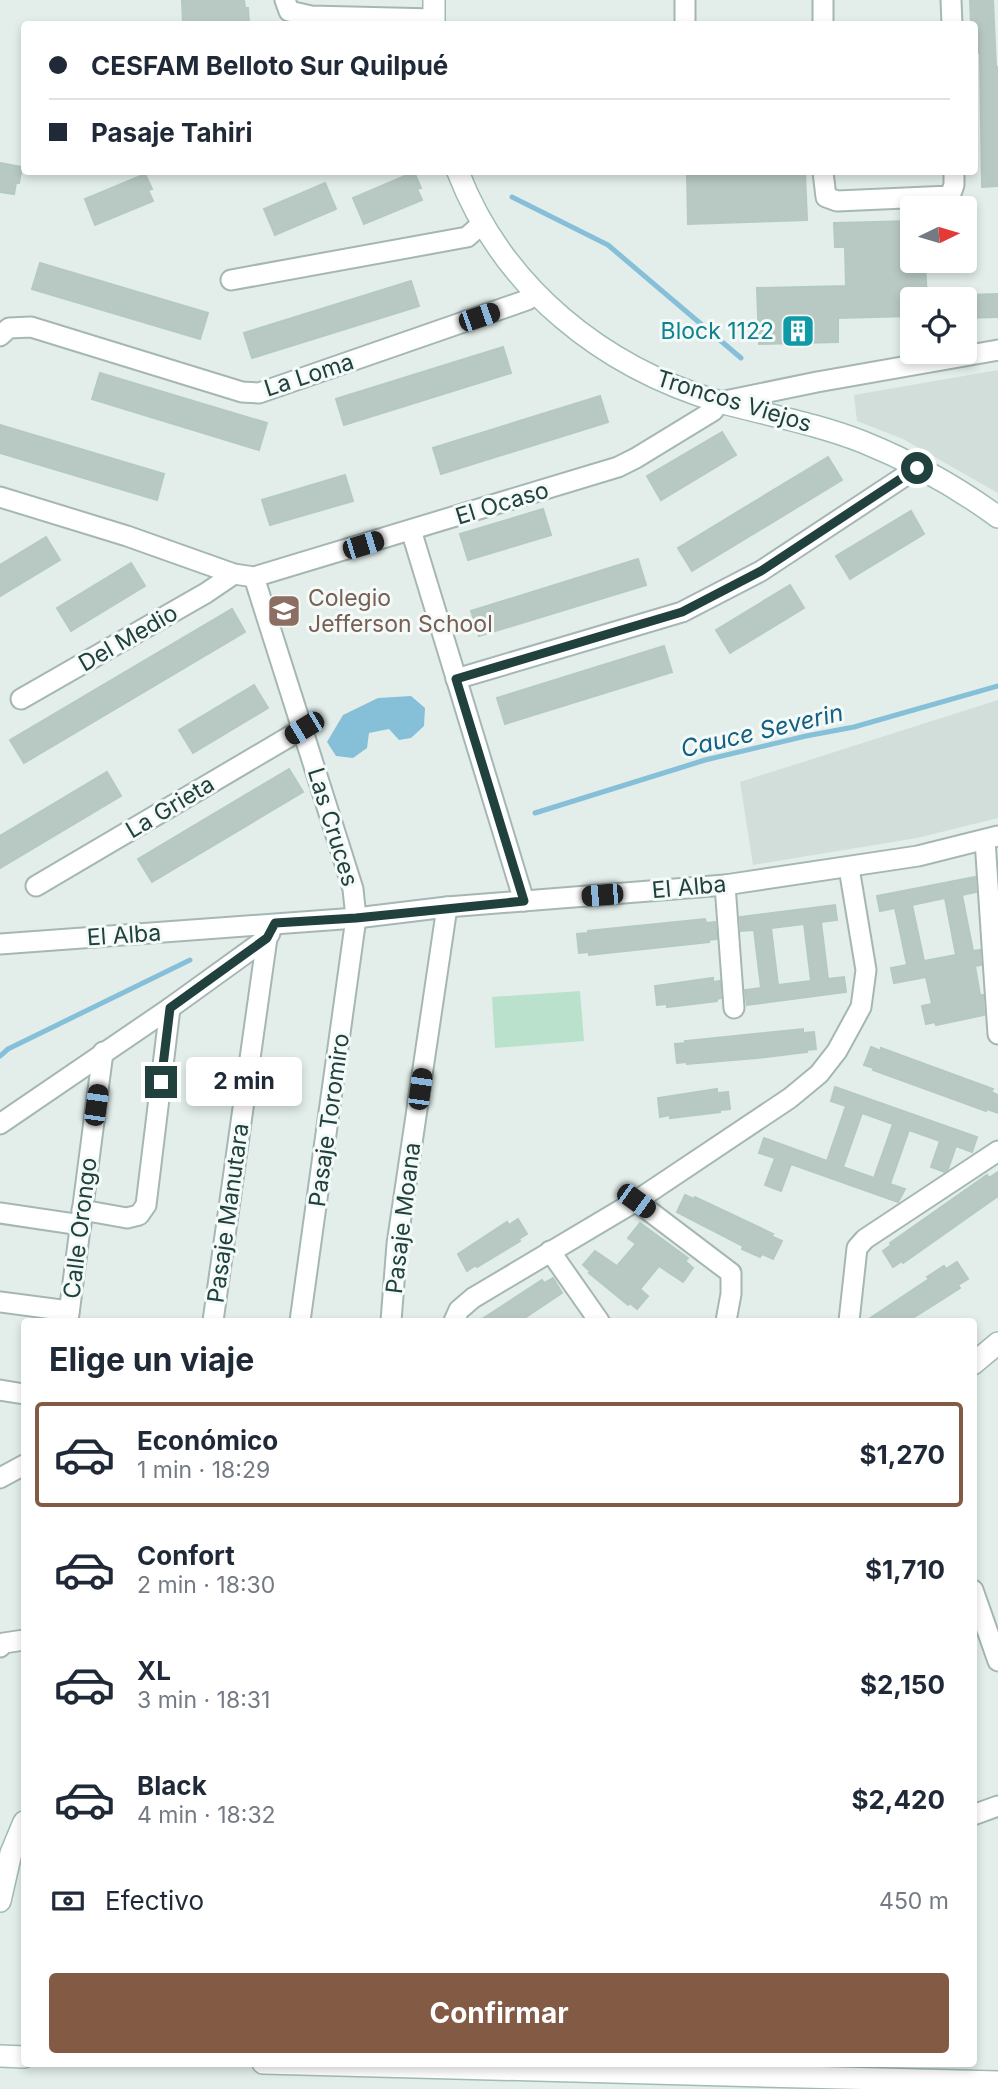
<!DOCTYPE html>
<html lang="es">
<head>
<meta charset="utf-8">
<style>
  body { margin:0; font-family:Inter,sans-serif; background:#f2f2f3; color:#1f2937; height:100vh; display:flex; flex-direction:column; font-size:26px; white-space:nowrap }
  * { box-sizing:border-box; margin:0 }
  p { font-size:23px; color:#747a83 }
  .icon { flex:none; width:38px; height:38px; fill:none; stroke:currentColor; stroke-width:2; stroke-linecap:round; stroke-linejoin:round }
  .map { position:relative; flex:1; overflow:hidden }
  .panel { position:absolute; left:21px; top:1318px; width:956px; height:749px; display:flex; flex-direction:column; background:#fff; border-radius:7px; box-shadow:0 4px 10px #0003 }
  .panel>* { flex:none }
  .banner { position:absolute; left:21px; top:21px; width:957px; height:154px; border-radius:7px; box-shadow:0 4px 10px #0003; display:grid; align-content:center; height:154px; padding:0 28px; background:#fff }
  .needle { width:46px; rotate:85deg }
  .tools { position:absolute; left:900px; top:196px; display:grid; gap:14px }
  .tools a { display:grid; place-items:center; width:77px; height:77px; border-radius:7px; background:#fff; box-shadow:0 4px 10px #0003; font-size:35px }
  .end { position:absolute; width:32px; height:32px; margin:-16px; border:9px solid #21413e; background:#fff; box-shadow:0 0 0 4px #fff }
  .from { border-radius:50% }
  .bubble { position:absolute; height:49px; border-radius:7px; background:#fff; box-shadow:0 4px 10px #0003; font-size:23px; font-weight:700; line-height:49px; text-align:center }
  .car { position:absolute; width:21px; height:42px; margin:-21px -10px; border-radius:9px; box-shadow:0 0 5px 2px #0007; background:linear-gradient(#222 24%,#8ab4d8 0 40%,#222 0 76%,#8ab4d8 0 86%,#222 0) }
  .banner b { display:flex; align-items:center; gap:24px; height:66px; font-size:26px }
  .banner b+b { border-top:2px solid #e0e1e3 }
  .banner i { width:18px; height:18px; background:#1f2937 }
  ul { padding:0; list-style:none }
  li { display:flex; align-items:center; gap:21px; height:105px; margin:0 14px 10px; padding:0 14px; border:4px solid transparent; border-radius:7px }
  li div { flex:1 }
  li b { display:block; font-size:26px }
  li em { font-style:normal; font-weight:700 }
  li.active { border-color:#835a43 }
  li>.icon { width:63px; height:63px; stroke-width:1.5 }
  h2 { padding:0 28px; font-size:32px; line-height:84px }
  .pay { display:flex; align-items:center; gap:18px; height:77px; padding:0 28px; font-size:26px }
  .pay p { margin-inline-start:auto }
  .action { display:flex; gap:14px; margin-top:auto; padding:14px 28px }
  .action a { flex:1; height:80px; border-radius:7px; background:#835a43; color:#fff; font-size:28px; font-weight:700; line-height:80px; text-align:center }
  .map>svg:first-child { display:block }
</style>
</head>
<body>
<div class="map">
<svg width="998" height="2089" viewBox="0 0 998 2089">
  <rect width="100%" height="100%" fill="#e3eeeb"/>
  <g fill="#d1deda">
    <polygon points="998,370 998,493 903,439 857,421 854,395"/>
    <polygon points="998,700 998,818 917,838 753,865 740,782"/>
  </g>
  <polygon fill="#bae1cb" points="580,991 584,1041 495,1048 492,997"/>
  <polygon fill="#86bfd8" points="411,696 425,708 424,726 411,738 399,740 389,729 369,733 367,748 353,758 336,756 327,742 343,715 378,698"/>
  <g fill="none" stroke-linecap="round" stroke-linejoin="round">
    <g stroke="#86bfd8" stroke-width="5">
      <polyline points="512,197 608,245 741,358"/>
      <polyline points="535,813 705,760 806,736 854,727 998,686"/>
      <polyline points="0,1056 8,1049 190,960"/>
    </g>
  </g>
  <g fill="#b8c9c4" stroke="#b5c9c3" stroke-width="2" fill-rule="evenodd">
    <polygon points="182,0 244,0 245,8 248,8 249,24 183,24"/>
    <polygon points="970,0 993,0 996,67 998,67 998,186 982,187 980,53 975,53 975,24 971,24"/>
    <polygon points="0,163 22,167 19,183 16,183 14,194 0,192"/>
    <polygon points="414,172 421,188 417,189 422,200 364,224 353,198"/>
    <polygon points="687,172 805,172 807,220 688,224"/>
    <polygon points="145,174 152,189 148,190 153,201 95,225 85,199"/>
    <polygon points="325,183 336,209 275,235 264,209"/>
    <polygon points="912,221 912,263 925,262 927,299 912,299 912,316 838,318 838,342 759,344 757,288 846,286 845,247 835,247 834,223"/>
    <polygon points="40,263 208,313 200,339 32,289"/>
    <polygon points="411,281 419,306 252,358 244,333"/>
    <polygon points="998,294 998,317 964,318 964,295"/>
    <polygon points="503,347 511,373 344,425 336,399"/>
    <polygon points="100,373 267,423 259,450 92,399"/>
    <polygon points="600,396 608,422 441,474 433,448"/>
    <polygon points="0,425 164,474 157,500 0,453"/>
    <polygon points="722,432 736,455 661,500 647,476"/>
    <polygon points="828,457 842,480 692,571 678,548"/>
    <polygon points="345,475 353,501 270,525 262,500"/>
    <polygon points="543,509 551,535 468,560 460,534"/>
    <polygon points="911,511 924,534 850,579 836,556"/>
    <polygon points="46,537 60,560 0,596 0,565"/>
    <polygon points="638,559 646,585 479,636 471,611"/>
    <polygon points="131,563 145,586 71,631 57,608"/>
    <polygon points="790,585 804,608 730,653 716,630"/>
    <polygon points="232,609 245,632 24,763 10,740"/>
    <polygon points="664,646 672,672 505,724 497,698"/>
    <polygon points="254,685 268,708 193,753 179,730"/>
    <polygon points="289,769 303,792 152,882 138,859"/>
    <polygon points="107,772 121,796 0,868 0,836"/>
    <path d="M 975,877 L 976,892 L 962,895 L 973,951 L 980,950 L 981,965 L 975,966 L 980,995 L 983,995 L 984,1015 L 936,1025 L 935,1022 L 926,1024 L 922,1006 L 932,1004 L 926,977 L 894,983 L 891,968 L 907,965 L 901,936 L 895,908 L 880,911 L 877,896 ZM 945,898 L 956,955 L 924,961 L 912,905 Z"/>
    <path d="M 835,905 L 837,920 L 821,922 L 828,979 L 844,977 L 846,992 L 747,1005 L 745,990 L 761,988 L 754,930 L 741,931 L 740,917 ZM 804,924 L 811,981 L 778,985 L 771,928 Z"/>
    <polygon points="705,919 706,923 715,922 717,939 709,940 709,942 589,955 589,952 579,953 577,934 588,933 588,931"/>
    <polygon points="713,978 713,982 720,981 721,998 717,999 717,1001 667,1007 667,1004 657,1005 655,986"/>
    <polygon points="803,1029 803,1033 814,1032 816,1049 806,1050 807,1052 757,1058 687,1064 687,1062 677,1063 675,1044 686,1043 685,1041"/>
    <polygon points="871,1047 881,1051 881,1048 993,1089 991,1092 998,1095 998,1113 987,1109 986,1111 873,1070 874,1068 864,1065"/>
    <path d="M 835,1087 L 977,1137 L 972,1152 L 956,1146 L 948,1169 L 945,1172 L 931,1167 L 940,1141 L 909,1130 L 890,1184 L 905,1189 L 898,1202 L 791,1164 L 781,1191 L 765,1185 L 775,1158 L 759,1153 L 764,1138 L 827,1161 L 846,1106 L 831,1101 ZM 862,1113 L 893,1124 L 874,1178 L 843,1167 Z"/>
    <polygon points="717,1089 717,1093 728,1092 730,1109 720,1110 720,1112 670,1118 670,1115 660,1117 658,1098"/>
    <polygon points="998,1172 998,1196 903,1263 902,1261 893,1267 883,1251 891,1245 890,1243 987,1175 989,1178"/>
    <polygon points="685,1195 694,1199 695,1197 773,1234 771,1236 782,1241 773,1259 762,1254 760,1257 742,1249 743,1246 677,1212"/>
    <polygon points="518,1219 527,1234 519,1239 520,1241 477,1267 476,1265 467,1271 458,1254 507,1222 509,1225"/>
    <polygon points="640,1223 688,1258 685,1261 693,1268 683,1282 659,1266 640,1289 648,1296 637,1309 630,1303 628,1305 589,1273 591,1272 583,1265 595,1251 617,1266 636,1244 628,1238"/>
    <polygon points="957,1262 968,1279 958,1285 960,1288 943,1299 908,1321 866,1321 929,1279 927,1277 944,1266 946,1269"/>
    <polygon points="553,1278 562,1293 520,1321 479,1321 542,1280 544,1283"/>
  </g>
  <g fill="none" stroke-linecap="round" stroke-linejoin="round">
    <defs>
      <g id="street">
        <polyline points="285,0 289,11 311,16 434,19"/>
        <polyline points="685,0 685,24"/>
        <polyline points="823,0 823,24"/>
        <polyline points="951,0 952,24"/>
        <polyline points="823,172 826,197 837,201 950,196 954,185 954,172"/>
        <polyline points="231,280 467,237 483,223"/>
        <polyline points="0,336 9,328 31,327 242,392 259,393 527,300 535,293"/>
        <polyline points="0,497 127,536 234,574 254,577 618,467 636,458 713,411 720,402 817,382 998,350"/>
        <polyline points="411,530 524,901"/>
        <polyline points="254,577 353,889 356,918 300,1321"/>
        <polyline points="456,679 682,612 761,571 917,468"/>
        <polyline points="21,699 206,593 234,574"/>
        <polyline points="985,840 998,1034"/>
        <polyline points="725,885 734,1008"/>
        <polyline points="36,886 304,728"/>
        <polyline points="0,944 356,918 447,907 725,885 918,856 998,836"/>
        <polyline points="0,1124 170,1008 267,938 270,933"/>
        <polyline points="636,1201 731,1273 731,1294 726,1321"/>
        <polyline points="82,1210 127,1218 139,1215 146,1205 170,1008"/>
        <polyline points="0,1213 81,1225"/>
        <polyline points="550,1251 599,1321"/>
        <polyline points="0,1302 69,1311"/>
        <polyline points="68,1321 103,1052"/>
        <polyline points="213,1321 267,938"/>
        <polyline points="391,1321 397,1244 447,907"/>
        <polyline points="454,1321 459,1310 473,1298 636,1201 790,1098 819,1074 837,1051 861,1007 866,970 849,868"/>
        <polyline points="849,1321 857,1248 865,1239 998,1151"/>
        <polyline points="0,1390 24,1394"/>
        <polyline points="0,1478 24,1465"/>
        <polyline points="973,1590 998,1661"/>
        <polyline points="0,1647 4,1643 24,1640"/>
        <polyline points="973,1815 998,1806"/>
      </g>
      <g id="secondary">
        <polyline points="434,0 434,24"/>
        <path d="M 458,172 C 503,288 602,367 720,402 C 768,415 817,424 863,442 C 910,461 957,487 998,517"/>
        <polyline points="973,1364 998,1343"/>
        <polyline points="0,1901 11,1853 24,1822"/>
        <polyline points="0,2056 24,2057"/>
        <polyline points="263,2063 998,2082"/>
      </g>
    </defs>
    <use href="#street" stroke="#a5b7b4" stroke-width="23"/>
    <use href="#secondary" stroke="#a0bbb6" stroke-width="24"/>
    <use href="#street" stroke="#fff" stroke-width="19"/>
    <use href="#secondary" stroke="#fff" stroke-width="21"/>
  </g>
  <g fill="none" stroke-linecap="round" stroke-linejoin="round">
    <polyline stroke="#21413e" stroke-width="9" points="161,1082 170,1008 267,938 275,923 356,918 524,901 456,679 682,612 761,571 917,468"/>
  </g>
  <defs>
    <symbol id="building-square" viewBox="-11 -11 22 22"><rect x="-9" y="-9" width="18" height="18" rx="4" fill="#0f9aa8" stroke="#f4faf8"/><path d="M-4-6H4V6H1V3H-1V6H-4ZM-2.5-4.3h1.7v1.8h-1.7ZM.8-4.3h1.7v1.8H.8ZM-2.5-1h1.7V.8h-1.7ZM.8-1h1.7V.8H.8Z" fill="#fff"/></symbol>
    <symbol id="school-square" viewBox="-11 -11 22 22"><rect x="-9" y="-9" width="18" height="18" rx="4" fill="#8d6e63" stroke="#f4faf8"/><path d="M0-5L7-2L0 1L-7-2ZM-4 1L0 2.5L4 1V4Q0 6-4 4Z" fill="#fff"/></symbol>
  </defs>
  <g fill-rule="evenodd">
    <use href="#building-square" x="779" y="312" width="38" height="38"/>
    <use href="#school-square" x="265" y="592" width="38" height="38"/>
  </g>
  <g text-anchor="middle" stroke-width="6" stroke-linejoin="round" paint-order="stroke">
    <g font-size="23" fill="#0d838f" stroke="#f4faf8" text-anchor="end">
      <text x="774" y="339">Block 1122</text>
    </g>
    <g font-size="23" fill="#21413e" stroke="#f4faf8">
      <text transform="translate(309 375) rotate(-18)" y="8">La Loma</text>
      <text transform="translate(734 401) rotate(17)" y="8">Troncos Viejos</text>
      <text transform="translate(502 503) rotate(-17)" y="8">El Ocaso</text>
      <text transform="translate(128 638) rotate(-30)" y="8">Del Medio</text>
      <text transform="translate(170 807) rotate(-31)" y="8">La Grieta</text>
      <text transform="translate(333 827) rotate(73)" y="8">Las Cruces</text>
      <text transform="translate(689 887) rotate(-5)" y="8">El Alba</text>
      <text transform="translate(124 935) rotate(-4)" y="8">El Alba</text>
      <text transform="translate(329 1120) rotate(-82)" y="8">Pasaje Toromiro</text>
      <text transform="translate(228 1213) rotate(-82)" y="8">Pasaje Manutara</text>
      <text transform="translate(403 1218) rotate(-83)" y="8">Pasaje Moana</text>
      <text transform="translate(80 1228) rotate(-83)" y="8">Calle Orongo</text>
    </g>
    <g font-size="23" fill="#785e54" stroke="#f4faf8" text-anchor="start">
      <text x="308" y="606">Colegio<tspan x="308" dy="26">Jefferson School</tspan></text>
    </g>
    <g font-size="24" font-style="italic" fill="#146084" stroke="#f4faf8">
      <text transform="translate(762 731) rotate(-13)" y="8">Cauce Severin</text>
    </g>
  </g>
</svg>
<div class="tools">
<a><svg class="needle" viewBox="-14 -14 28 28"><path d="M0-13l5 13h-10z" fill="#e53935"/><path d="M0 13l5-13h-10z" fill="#747a83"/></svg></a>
<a><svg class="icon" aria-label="locate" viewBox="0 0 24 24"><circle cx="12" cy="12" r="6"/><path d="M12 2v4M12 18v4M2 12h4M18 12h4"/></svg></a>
</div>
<i class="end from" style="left:917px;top:468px"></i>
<i class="end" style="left:161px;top:1082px"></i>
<div class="bubble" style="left:186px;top:1057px;width:116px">2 min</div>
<i class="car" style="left:479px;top:317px;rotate:71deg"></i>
<i class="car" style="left:363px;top:545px;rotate:73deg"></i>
<i class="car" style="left:304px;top:728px;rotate:239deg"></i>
<i class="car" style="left:602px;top:895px;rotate:265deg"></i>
<i class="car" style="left:420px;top:1089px;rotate:8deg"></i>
<i class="car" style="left:96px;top:1105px;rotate:8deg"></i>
<i class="car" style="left:636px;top:1201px;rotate:126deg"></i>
<div class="banner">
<b><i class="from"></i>CESFAM Belloto Sur Quilpué</b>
<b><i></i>Pasaje Tahiri</b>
</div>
<section class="panel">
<h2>Elige un viaje</h2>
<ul>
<li class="active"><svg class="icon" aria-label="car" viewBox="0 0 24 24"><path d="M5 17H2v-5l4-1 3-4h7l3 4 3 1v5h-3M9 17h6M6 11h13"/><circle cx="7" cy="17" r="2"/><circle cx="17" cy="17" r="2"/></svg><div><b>Económico</b><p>1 min · 18:29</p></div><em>$1,270</em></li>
<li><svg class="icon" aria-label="car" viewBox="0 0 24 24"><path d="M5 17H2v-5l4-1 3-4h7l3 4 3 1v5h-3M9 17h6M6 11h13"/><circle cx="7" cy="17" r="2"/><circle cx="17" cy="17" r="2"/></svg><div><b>Confort</b><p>2 min · 18:30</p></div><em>$1,710</em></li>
<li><svg class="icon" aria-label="car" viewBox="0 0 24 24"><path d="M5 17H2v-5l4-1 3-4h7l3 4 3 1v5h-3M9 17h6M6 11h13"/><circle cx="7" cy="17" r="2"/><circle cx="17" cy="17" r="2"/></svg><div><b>XL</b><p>3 min · 18:31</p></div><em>$2,150</em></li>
<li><svg class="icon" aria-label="car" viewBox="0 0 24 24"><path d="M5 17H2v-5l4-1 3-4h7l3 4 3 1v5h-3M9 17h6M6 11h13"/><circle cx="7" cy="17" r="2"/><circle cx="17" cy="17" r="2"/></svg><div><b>Black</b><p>4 min · 18:32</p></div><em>$2,420</em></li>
</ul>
<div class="pay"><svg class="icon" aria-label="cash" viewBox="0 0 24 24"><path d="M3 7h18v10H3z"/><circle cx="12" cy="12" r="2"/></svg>Efectivo<p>450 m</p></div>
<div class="action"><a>Confirmar</a></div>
</section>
</div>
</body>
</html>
